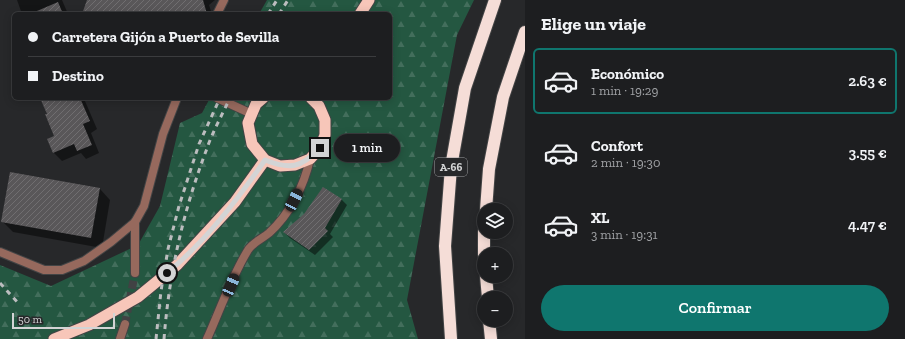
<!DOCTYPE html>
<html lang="es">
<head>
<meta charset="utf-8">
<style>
  body { margin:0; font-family:"Zilla Slab",serif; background:#2a2b2d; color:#f1f3f6; height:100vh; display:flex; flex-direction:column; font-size:15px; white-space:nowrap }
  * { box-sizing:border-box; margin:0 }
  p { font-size:13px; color:#a0a2a5 }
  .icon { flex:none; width:22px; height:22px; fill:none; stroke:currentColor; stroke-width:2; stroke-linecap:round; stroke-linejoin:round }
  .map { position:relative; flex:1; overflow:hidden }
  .sheet { display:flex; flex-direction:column; background:#1d1e20; width:380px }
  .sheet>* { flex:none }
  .guide { position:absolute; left:12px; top:12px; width:380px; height:88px; border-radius:6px; box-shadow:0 2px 10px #0003,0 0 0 1px #3b3c3e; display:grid; align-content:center; height:88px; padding:0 16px; background:#1d1e20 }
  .controls { position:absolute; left:477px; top:203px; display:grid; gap:8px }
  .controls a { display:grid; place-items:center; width:36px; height:36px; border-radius:50%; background:#1d1e20; box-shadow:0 2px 10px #0003,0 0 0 1px #3b3c3e; font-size:20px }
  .scale { position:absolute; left:12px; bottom:10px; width:103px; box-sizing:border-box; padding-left:4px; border:2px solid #d3d4d5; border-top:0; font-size:11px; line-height:14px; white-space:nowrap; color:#d3d4d5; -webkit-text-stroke:3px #27282a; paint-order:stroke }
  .end { position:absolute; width:18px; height:18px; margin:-9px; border:5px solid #d3d4d5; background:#111; box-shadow:0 0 0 2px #111 }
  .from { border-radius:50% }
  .bubble { position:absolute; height:28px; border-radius:14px; background:#1d1e20; box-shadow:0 2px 10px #0003,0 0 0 1px #3b3c3e; font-size:13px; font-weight:600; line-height:28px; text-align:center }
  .car { position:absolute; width:12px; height:24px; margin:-12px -6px; border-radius:5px; box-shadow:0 0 3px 1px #0007; background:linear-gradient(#222 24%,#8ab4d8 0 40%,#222 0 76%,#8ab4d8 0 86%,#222 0) }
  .guide b { display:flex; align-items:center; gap:14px; height:38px; font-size:15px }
  .guide b+b { border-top:1px solid #3b3c3e }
  .guide i { width:10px; height:10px; background:#f1f3f6 }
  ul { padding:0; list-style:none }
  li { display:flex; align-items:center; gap:12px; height:66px; margin:0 8px 6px; padding:0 8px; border:2px solid transparent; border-radius:6px }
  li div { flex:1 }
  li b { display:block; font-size:15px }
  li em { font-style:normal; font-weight:600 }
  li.current { border-color:#0f766e }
  li>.icon { width:36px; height:36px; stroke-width:1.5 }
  h2 { padding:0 16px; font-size:18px; line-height:48px }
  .button { display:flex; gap:8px; margin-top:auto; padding:8px 16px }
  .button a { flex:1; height:46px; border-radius:24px; background:#0f766e; color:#fff; font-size:16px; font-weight:600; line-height:46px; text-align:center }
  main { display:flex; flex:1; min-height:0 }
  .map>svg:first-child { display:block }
</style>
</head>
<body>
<main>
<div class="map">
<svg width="525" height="339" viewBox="0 0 525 339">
  <defs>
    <pattern id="forest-firs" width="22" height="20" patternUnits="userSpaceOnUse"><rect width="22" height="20" fill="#245741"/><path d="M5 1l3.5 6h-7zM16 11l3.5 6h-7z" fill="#436e5c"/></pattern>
    <pattern id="building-hatch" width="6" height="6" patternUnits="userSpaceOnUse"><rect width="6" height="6" fill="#595759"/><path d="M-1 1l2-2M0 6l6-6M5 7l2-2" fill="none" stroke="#706e70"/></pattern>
  </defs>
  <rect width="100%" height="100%" fill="#27282a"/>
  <polygon fill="url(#forest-firs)" points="267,0 474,0 457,35 407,300 418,339 0,339 0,265 51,286 138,245 160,206 180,123 202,113 210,98 390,98 390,14 259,14"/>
  <g fill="#0007">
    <polygon points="17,0 62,0 68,14 22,14"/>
    <polygon points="88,0 215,0 209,5 212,14 83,14"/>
    <polygon points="41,98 86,98 87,100 85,101 97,129 91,133 99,153 86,159 81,153 62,161 54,153 48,139 55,136"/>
    <polygon points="11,174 100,189 110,200 102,248 13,232 3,222"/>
    <polygon points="323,188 342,200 347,205 330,234 333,237 315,255 290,238 284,232 305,215"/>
  </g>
  <g fill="url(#building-hatch)">
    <polygon points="87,0 203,0 207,14 82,14"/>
    <polygon points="58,2 63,14 30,14"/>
    <polygon points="40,98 80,98 90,121 83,124 92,145 77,151 74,144 53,153 47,139 54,136 45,114 47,114"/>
    <polygon points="10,172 100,188 91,238 1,222"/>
    <polygon points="323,187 342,199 325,228 328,231 309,250 283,232 304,214"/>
  </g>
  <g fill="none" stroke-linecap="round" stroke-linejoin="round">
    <polyline stroke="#414244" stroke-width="8" stroke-dasharray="8 4" stroke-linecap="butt" points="125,324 135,273"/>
    <defs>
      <g id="minor">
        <polyline points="217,14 224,0"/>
        <polyline points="217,98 252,114"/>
        <polyline points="135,222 135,273"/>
        <polyline points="0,252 44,270 62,270 84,261 111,242 135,222 144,206 163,134 177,98"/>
        <polyline points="120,339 125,324"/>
        <path d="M 207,339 C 220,310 231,278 248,250 C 252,243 263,238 269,233 C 290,214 304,186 310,159"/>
      </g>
      <g id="trunk">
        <polyline points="360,14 369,0"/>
        <polyline points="263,98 256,104 248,123 252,144 265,160 280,166 295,165 310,159 320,148 325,135 325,120 319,106 311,98"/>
        <polyline points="54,339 89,325 138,297 177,265 235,202 265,160"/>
      </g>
      <g id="motorway">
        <polyline points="486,210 489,169 503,97 525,32"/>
        <polyline points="484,254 484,232"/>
        <polyline points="486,276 488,298"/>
        <polyline points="489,320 491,339"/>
        <polyline points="451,339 445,246 451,167 465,88 495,0"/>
      </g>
    </defs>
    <use href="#minor" stroke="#434445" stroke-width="10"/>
    <use href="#trunk" stroke="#434445" stroke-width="13"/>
    <use href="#motorway" stroke="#434445" stroke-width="14"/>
    <use href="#minor" stroke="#96695d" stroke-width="8"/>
    <use href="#trunk" stroke="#f7c6b9" stroke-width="11"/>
    <use href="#motorway" stroke="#f5ddd7" stroke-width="12"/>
    <g stroke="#bcbdbf" stroke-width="3" stroke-dasharray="5 5" stroke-linecap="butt">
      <polyline points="268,14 277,0"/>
      <polyline points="279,14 288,0"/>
      <polyline points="0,283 19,304"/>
      <polyline points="156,339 161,291 168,249 179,206 199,144 220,98"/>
      <path d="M 164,339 C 169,274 183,212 206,151 C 212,133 222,115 230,98"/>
    </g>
  </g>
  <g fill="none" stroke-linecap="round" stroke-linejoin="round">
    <path stroke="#d3d4d5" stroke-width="5" d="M 167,273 C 206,241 237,200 265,160 C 290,170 301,168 320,148"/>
  </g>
  <g text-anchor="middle" stroke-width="3" stroke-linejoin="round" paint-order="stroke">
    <rect fill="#27282a" stroke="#9fa0a2" stroke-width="1" x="435" y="158" width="32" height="18" rx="3"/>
    <g font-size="11" font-weight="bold" fill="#d3d4d5">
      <text x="451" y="171">A-66</text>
    </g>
  </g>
</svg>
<div class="controls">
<a><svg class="icon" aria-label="layers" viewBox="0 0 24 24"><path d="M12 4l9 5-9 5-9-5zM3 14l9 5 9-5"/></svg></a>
<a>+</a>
<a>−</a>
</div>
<div class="scale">50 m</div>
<i class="end from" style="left:167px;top:273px"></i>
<i class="end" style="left:320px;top:148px"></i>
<div class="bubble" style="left:334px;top:134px;width:66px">1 min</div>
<i class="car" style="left:294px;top:200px;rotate:27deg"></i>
<i class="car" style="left:231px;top:285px;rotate:23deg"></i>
<div class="guide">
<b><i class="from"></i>Carretera Gijón a Puerto de Sevilla</b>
<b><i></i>Destino</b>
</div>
</div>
<section class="sheet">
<h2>Elige un viaje</h2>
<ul>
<li class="current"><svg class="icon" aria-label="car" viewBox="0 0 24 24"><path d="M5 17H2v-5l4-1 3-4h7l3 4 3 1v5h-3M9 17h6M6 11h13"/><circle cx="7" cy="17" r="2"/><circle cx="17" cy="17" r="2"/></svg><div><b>Económico</b><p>1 min · 19:29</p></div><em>2.63 €</em></li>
<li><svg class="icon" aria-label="car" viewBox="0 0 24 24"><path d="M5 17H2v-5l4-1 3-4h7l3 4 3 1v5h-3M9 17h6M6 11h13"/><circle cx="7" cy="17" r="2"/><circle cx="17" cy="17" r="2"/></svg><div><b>Confort</b><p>2 min · 19:30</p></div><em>3.55 €</em></li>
<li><svg class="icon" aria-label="car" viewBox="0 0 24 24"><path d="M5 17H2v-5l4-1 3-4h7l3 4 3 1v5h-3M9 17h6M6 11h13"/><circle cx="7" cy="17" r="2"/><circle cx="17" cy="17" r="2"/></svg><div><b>XL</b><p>3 min · 19:31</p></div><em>4.47 €</em></li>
</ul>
<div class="button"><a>Confirmar</a></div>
</section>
</main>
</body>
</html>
